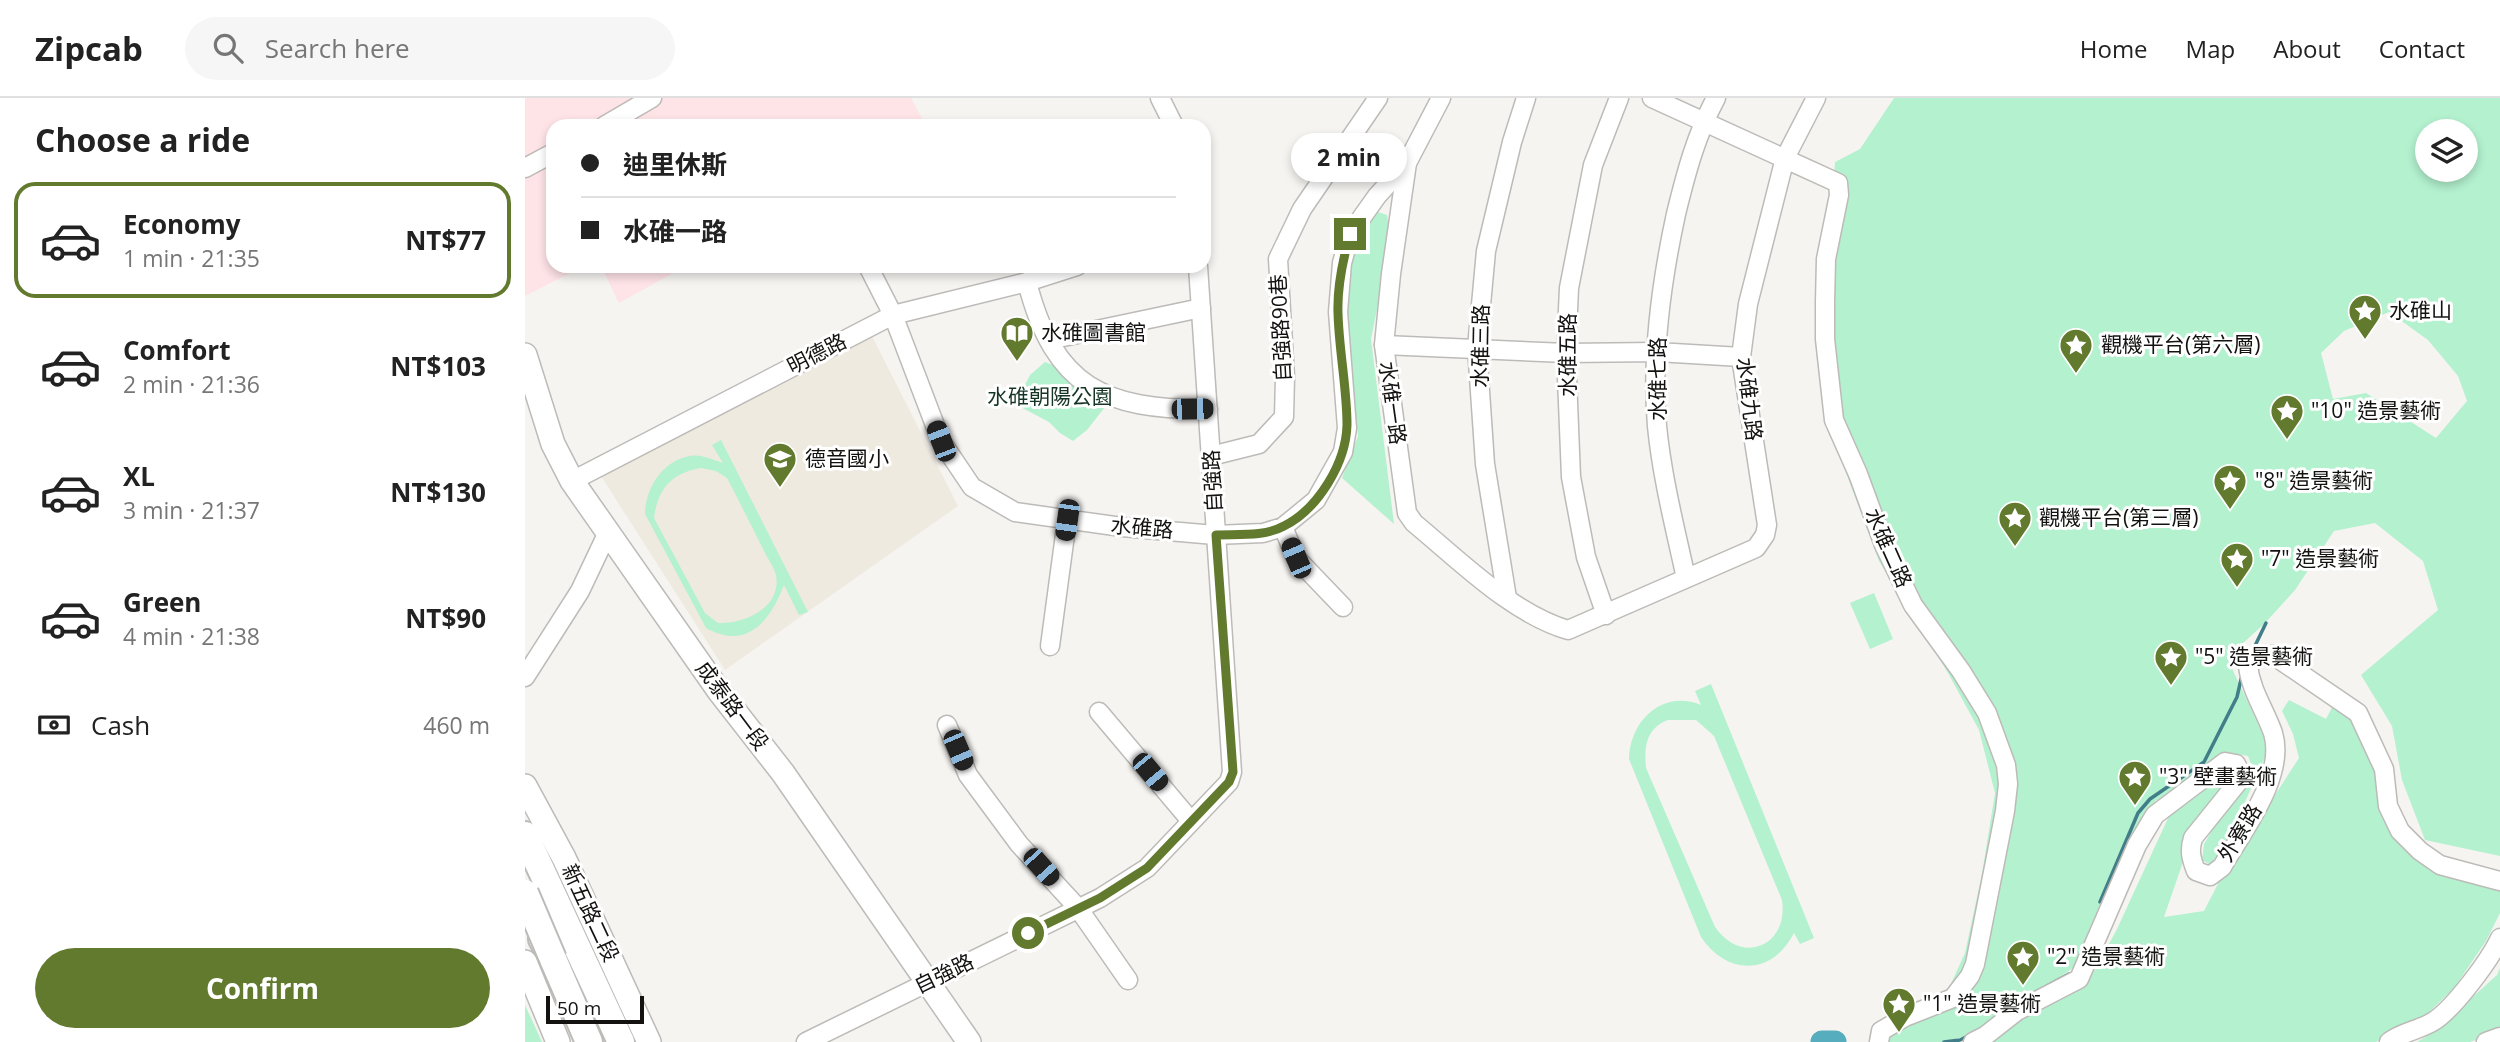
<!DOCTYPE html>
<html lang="en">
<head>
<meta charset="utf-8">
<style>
  body { margin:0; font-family:"Open Sans","Noto Sans TC",sans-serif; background:#f6f6f6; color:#222; height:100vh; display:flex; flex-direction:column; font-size:26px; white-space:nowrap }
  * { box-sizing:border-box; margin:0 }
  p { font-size:23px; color:#767676 }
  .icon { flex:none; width:38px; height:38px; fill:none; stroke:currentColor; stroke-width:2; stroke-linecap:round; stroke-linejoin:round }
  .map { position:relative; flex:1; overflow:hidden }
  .details { display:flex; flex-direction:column; background:#fff; width:525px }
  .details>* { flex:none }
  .hud { position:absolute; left:21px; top:21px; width:665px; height:154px; border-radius:21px; box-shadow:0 4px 10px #0003; display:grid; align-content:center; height:154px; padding:0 35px; background:#fff }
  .tools { position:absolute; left:1890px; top:21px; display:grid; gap:14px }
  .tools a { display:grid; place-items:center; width:63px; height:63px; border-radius:50%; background:#fff; box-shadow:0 4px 10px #0003; font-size:35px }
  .scale { position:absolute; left:21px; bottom:18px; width:98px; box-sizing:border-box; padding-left:7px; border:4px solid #131211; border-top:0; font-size:19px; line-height:24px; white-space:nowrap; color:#131211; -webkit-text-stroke:5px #fff; paint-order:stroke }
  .end { position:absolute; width:32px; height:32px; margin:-16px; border:9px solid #627a2d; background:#fff; box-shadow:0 0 0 4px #fff }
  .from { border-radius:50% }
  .bubble { position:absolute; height:49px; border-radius:24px; background:#fff; box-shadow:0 4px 10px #0003; font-size:23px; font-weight:700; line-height:49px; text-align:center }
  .car { position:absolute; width:21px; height:42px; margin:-21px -10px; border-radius:9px; box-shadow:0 0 5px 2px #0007; background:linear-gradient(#222 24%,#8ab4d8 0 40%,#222 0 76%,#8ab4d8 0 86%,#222 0) }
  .hud b { display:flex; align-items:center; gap:24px; height:66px; font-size:26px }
  .hud b+b { border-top:2px solid #e0e0e0 }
  .hud i { width:18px; height:18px; background:#222 }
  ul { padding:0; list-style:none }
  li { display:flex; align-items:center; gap:21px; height:116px; margin:0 14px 10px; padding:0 21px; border:4px solid transparent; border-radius:21px }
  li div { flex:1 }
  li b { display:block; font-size:26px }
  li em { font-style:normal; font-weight:700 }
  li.active { border-color:#627a2d }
  li>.icon { width:63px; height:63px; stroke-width:1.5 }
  h2 { padding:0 35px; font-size:32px; line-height:84px }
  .pay { display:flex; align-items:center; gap:18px; height:77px; padding:0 35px; font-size:26px }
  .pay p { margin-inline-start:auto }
  .cta { display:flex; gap:14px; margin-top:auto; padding:14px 35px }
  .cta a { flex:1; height:80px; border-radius:42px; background:#627a2d; color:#fff; font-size:28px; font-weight:700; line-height:80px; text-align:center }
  header { display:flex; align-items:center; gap:42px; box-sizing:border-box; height:98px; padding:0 35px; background:#fff; border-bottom:2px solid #e0e0e0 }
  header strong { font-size:33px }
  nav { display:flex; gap:38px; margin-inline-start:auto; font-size:24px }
  .search { width:490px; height:63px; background:#f6f6f6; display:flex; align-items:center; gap:18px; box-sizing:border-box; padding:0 24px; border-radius:38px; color:#767676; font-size:26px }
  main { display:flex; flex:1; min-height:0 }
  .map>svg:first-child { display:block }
</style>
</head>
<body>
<header>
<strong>Zipcab</strong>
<div class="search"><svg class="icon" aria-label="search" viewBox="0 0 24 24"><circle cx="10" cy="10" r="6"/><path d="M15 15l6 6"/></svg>Search here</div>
<nav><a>Home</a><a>Map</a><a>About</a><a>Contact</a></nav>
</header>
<main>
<section class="details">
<h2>Choose a ride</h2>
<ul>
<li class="active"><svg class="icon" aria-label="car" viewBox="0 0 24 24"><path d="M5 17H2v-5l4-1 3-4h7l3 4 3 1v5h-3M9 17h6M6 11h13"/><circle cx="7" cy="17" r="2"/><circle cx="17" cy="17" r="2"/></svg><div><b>Economy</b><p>1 min · 21:35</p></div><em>NT$77</em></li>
<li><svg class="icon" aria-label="car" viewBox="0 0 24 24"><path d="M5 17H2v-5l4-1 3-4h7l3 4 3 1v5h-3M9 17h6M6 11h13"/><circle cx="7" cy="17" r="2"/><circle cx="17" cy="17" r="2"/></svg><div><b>Comfort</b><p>2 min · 21:36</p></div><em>NT$103</em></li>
<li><svg class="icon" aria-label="car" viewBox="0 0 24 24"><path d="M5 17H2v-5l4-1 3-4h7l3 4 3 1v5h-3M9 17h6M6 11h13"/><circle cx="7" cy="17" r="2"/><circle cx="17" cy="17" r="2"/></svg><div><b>XL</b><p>3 min · 21:37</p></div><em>NT$130</em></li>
<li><svg class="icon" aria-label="car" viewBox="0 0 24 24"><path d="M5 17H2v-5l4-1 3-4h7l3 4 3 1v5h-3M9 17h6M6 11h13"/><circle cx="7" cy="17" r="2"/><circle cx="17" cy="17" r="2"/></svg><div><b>Green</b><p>4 min · 21:38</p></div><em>NT$90</em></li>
</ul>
<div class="pay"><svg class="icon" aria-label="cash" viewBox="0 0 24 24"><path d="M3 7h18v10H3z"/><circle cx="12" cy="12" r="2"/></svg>Cash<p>460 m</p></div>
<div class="cta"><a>Confirm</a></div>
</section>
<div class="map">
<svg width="1975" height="944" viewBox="0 0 1975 944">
  <rect width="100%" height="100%" fill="#f6f4f1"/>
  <g fill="#fee3e7">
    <polygon points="0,0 386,0 401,28 28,28 28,168 59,168 0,198"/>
    <polygon points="76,168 161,168 94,205"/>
  </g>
  <polygon fill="#efeae0" points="347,238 433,408 200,572 74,375 267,280"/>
  <g fill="#b3f1cf" fill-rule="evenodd">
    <path d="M 1369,0 L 1975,0 L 1975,758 L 1900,742 L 1877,682 L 1867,628 L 1836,577 L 1913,512 L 1898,463 L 1850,425 L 1809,433 L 1770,492 L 1740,525 L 1702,560 L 1738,636 L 1742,655 L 1706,735 L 1686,767 L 1677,762 L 1679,746 L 1726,666 L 1723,658 L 1706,655 L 1637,703 L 1631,702 L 1588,804 L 1555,865 L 1453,935 L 1418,944 L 1357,944 L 1351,933 L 1424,890 L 1440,855 L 1457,776 L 1470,695 L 1454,632 L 1423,575 L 1354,463 L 1308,340 L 1290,207 L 1307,100 L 1310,64 L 1335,51 ZM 1902,33 L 1941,33 L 1941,72 L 1902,72 ZM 1864,214 L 1903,242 L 1933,278 L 1942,303 L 1911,340 L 1841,295 L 1808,301 L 1796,255 L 1819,233 Z"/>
    <polygon points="844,111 862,117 866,142 846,241 869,426 817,380 833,338 820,220 824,168 832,135"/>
    <polygon points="520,264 530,268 539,280 580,309 562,332 548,343 535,335 524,324 490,306 505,277"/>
    <path d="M 196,342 L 283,514 L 274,517 L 259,487 C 245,523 222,553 181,530 L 120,416 C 120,391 138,362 165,358 C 176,356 188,362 198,365 L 187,347 ZM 176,370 L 191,373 L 202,380 C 215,405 227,429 239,453 C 242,460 249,469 251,477 C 257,510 219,526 193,525 L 180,515 L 129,420 C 133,390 147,375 176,370 Z"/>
    <polygon points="1349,495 1368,541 1345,551 1325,505"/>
    <path d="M 1186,586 L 1289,840 L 1275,846 L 1269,835 C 1247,878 1202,878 1176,839 L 1104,661 C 1105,623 1137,591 1176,607 L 1170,593 ZM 1143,622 L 1171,622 L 1189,638 L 1257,802 C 1264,848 1217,868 1190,829 L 1121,670 C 1119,649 1121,630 1143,622 Z"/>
    <polygon points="1812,600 1848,649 1863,721 1900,760 1975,780 1975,815 1961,843 1929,890 1902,916 1851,944 1440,944 1489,925 1570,872 1592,831 1644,718 1697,677 1706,683 1659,761 1639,819 1679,813 1696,780 1774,660 1768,636 1757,613 1764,602 1801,621"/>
    <polygon points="1975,870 1975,934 1945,944 1892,944 1909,934 1972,877"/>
    <polygon points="0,907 17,944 0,944"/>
  </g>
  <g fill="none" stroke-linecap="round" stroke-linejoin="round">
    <g stroke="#417e89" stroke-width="3.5">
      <polyline points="1727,554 1741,525"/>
      <polyline points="1575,804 1613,715 1625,701 1679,664 1712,599 1717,577"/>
      <polyline points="1502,899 1544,876"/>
      <polyline points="1419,944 1435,942 1443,938"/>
    </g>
    <polyline stroke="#55adbd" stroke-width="23" points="1297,944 1310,944"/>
    <defs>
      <g id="minor">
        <polyline points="635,0 649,28"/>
        <polyline points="1127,0 1313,85 1314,97 1301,161 1300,204 1300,241 1309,322 1333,376 1359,447 1388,507 1436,573 1462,615 1481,667 1483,686 1480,713 1450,866 1445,878 1428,900 1380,919 1356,933 1354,944"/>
        <polyline points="79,28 127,0"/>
        <path d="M 882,65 L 866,176 L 859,247 L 882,415 L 889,425 C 934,462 986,515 1043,532 L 1231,450 L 1240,437 L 1242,427 L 1216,259 L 1223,206 L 1260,60 L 1291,0"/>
        <polyline points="0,70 28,55"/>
        <polyline points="343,168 368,217 416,343 447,389 490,414 597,429 690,437 738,435 758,429 791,402 818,354 822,330 813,214 817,165 825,136 852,98 882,65 916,0"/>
        <path d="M 502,184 C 529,289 579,312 683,311"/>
        <polyline points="524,242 676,210"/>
        <polyline points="859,247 1041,255 1132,254 1216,259"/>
        <polyline points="686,358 734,346 759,319 760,279 753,161 777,111 853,0"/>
        <polyline points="47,383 368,217 502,184 552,168"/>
        <polyline points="758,429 771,460 818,509"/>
        <path d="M 1161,480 C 1150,430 1137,379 1132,328 C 1126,257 1136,185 1151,116 C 1161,75 1171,37 1191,0"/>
        <polyline points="982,500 960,366 952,250 961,153 987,44 1001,0"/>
        <polyline points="1081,517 1061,459 1046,379 1041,255 1044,190 1068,67 1094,0"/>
        <polyline points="525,548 542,422"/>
        <polyline points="0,579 55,493 83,434"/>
        <polyline points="574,614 666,723"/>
        <polyline points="422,627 443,677 494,746 553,810 603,882"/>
        <polyline points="281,944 575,800 622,770 704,684 707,674 673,168"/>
        <path d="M 1448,944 L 1460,938 L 1492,913 L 1554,881 L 1612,747 L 1630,717 L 1700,664 L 1711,666 L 1715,674 L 1713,684 L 1668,740 C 1664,753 1666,760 1671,773 L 1685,778 L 1697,769 C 1718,732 1761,678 1748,635 C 1740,612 1726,593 1723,568 L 1732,559 L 1748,557 L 1833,615 L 1859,671 L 1863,708 L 1875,733 L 1895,753 L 1915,767 L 1975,783"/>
        <path d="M 1864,944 C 1877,934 1895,932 1909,923 C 1929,910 1965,862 1975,840"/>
        <polyline points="1961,944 1975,939"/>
      </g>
      <g id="major">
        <polyline points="0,257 28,346 47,383 194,593 258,675 444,944"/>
        <polyline points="0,688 39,760 124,944"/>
        <polyline points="0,864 33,944"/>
      </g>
      <g id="highway">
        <polyline points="0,737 96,944"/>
        <polyline points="17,841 28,861 64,944"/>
      </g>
    </defs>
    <use href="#minor" stroke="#bdbbb8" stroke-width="21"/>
    <use href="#major" stroke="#bdbbb8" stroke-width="26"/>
    <use href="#highway" stroke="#bdbbb8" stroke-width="30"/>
    <use href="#minor" stroke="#fff" stroke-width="18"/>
    <use href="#major" stroke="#fff" stroke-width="23"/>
    <use href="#highway" stroke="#fff" stroke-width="26"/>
    <defs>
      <polyline id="highway-bridge" points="0,795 28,861"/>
    </defs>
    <use href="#highway-bridge" stroke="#bdbbb8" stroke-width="30" stroke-linecap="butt"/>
    <use href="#highway-bridge" stroke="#fff" stroke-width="26"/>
  </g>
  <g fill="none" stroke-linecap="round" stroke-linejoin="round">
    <path stroke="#627a2d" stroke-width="9" d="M 503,835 L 575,800 L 622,770 L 704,684 L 708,674 L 691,437 C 713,436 739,439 759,428 C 793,411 821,365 822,327 C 822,290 814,253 813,215 C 812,189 818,161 825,136"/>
  </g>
  <defs>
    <symbol id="sight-pin" viewBox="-11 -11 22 30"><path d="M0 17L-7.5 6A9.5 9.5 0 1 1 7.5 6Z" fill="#627a2d" stroke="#fff"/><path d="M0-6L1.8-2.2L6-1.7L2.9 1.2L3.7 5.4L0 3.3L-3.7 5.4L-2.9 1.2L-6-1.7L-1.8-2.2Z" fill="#fff"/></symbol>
    <symbol id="library-pin" viewBox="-11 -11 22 30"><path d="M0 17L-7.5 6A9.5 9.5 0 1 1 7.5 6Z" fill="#627a2d" stroke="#fff"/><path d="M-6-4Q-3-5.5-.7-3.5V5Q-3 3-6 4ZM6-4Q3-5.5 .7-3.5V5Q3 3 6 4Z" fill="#fff"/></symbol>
    <symbol id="school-pin" viewBox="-11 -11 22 30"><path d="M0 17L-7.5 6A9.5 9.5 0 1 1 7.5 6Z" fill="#627a2d" stroke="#fff"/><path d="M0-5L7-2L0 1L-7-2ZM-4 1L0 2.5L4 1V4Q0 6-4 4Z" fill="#fff"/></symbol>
  </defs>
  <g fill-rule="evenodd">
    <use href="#sight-pin" x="1821" y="194" width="38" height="52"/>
    <use href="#library-pin" x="473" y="216" width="38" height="52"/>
    <use href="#sight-pin" x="1532" y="228" width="38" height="52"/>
    <use href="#sight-pin" x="1743" y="294" width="38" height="52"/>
    <use href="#school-pin" x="236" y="342" width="38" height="52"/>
    <use href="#sight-pin" x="1686" y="364" width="38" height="52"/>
    <use href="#sight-pin" x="1471" y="401" width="38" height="52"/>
    <use href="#sight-pin" x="1693" y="442" width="38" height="52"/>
    <use href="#sight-pin" x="1627" y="540" width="38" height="52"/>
    <use href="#sight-pin" x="1591" y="660" width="38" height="52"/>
    <use href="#sight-pin" x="1479" y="840" width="38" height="52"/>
    <use href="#sight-pin" x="1355" y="887" width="38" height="52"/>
  </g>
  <g text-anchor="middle" stroke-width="6" stroke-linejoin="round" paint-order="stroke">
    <g font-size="21" fill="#131211" stroke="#fff" text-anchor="start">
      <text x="1864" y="220">水碓山</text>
      <text x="516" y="242">水碓圖書館</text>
      <text x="1576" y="254">觀機平台(第六層)</text>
      <text x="1786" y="320">"10" 造景藝術</text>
      <text x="280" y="368">德音國小</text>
      <text x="1730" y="390">"8" 造景藝術</text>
      <text x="1514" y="427">觀機平台(第三層)</text>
      <text x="1736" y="468">"7" 造景藝術</text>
      <text x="1670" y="566">"5" 造景藝術</text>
      <text x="1634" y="686">"3" 壁畫藝術</text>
      <text x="1522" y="866">"2" 造景藝術</text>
      <text x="1398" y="913">"1" 造景藝術</text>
    </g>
    <g font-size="21" fill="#131211" stroke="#fff">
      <text transform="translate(756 230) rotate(-93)" y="7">自強路90巷</text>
      <text transform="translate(956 248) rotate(-89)" y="7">水碓三路</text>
      <text transform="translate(292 256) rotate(-27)" y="7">明德路</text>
      <text transform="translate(1043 257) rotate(-90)" y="7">水碓五路</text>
      <text transform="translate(1133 281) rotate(-90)" y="7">水碓七路</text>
      <text transform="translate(1224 301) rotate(83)" y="7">水碓九路</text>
      <text transform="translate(867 305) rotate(82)" y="7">水碓一路</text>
      <text transform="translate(688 383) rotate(-93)" y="7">自強路</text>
      <text transform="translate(617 430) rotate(5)" y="7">水碓路</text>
      <text transform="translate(1363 450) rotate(66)" y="7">水碓二路</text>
      <text transform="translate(207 608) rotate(53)" y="7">成泰路一段</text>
      <text transform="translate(1715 735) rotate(-59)" y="7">外寮路</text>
      <text transform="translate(65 815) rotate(65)" y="7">新五路二段</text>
      <text transform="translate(419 876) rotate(-26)" y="7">自強路</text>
    </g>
    <g font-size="21" fill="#153425" stroke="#fff">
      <text x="525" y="306">水碓朝陽公園</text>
    </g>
  </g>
</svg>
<div class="tools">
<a><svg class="icon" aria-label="layers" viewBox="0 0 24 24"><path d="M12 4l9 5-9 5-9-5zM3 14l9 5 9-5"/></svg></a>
</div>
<div class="scale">50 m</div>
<i class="end from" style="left:503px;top:835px"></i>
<i class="end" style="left:825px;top:136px"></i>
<div class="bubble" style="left:766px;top:35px;width:116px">2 min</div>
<i class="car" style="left:667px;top:311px;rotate:89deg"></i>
<i class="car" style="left:416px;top:343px;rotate:339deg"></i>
<i class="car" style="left:542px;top:422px;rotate:188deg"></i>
<i class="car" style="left:771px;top:460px;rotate:337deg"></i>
<i class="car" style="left:433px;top:652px;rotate:157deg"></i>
<i class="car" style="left:625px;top:674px;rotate:140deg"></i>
<i class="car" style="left:516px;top:769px;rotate:138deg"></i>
<div class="hud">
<b><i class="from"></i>迪里休斯</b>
<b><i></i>水碓一路</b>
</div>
</div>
</main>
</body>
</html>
